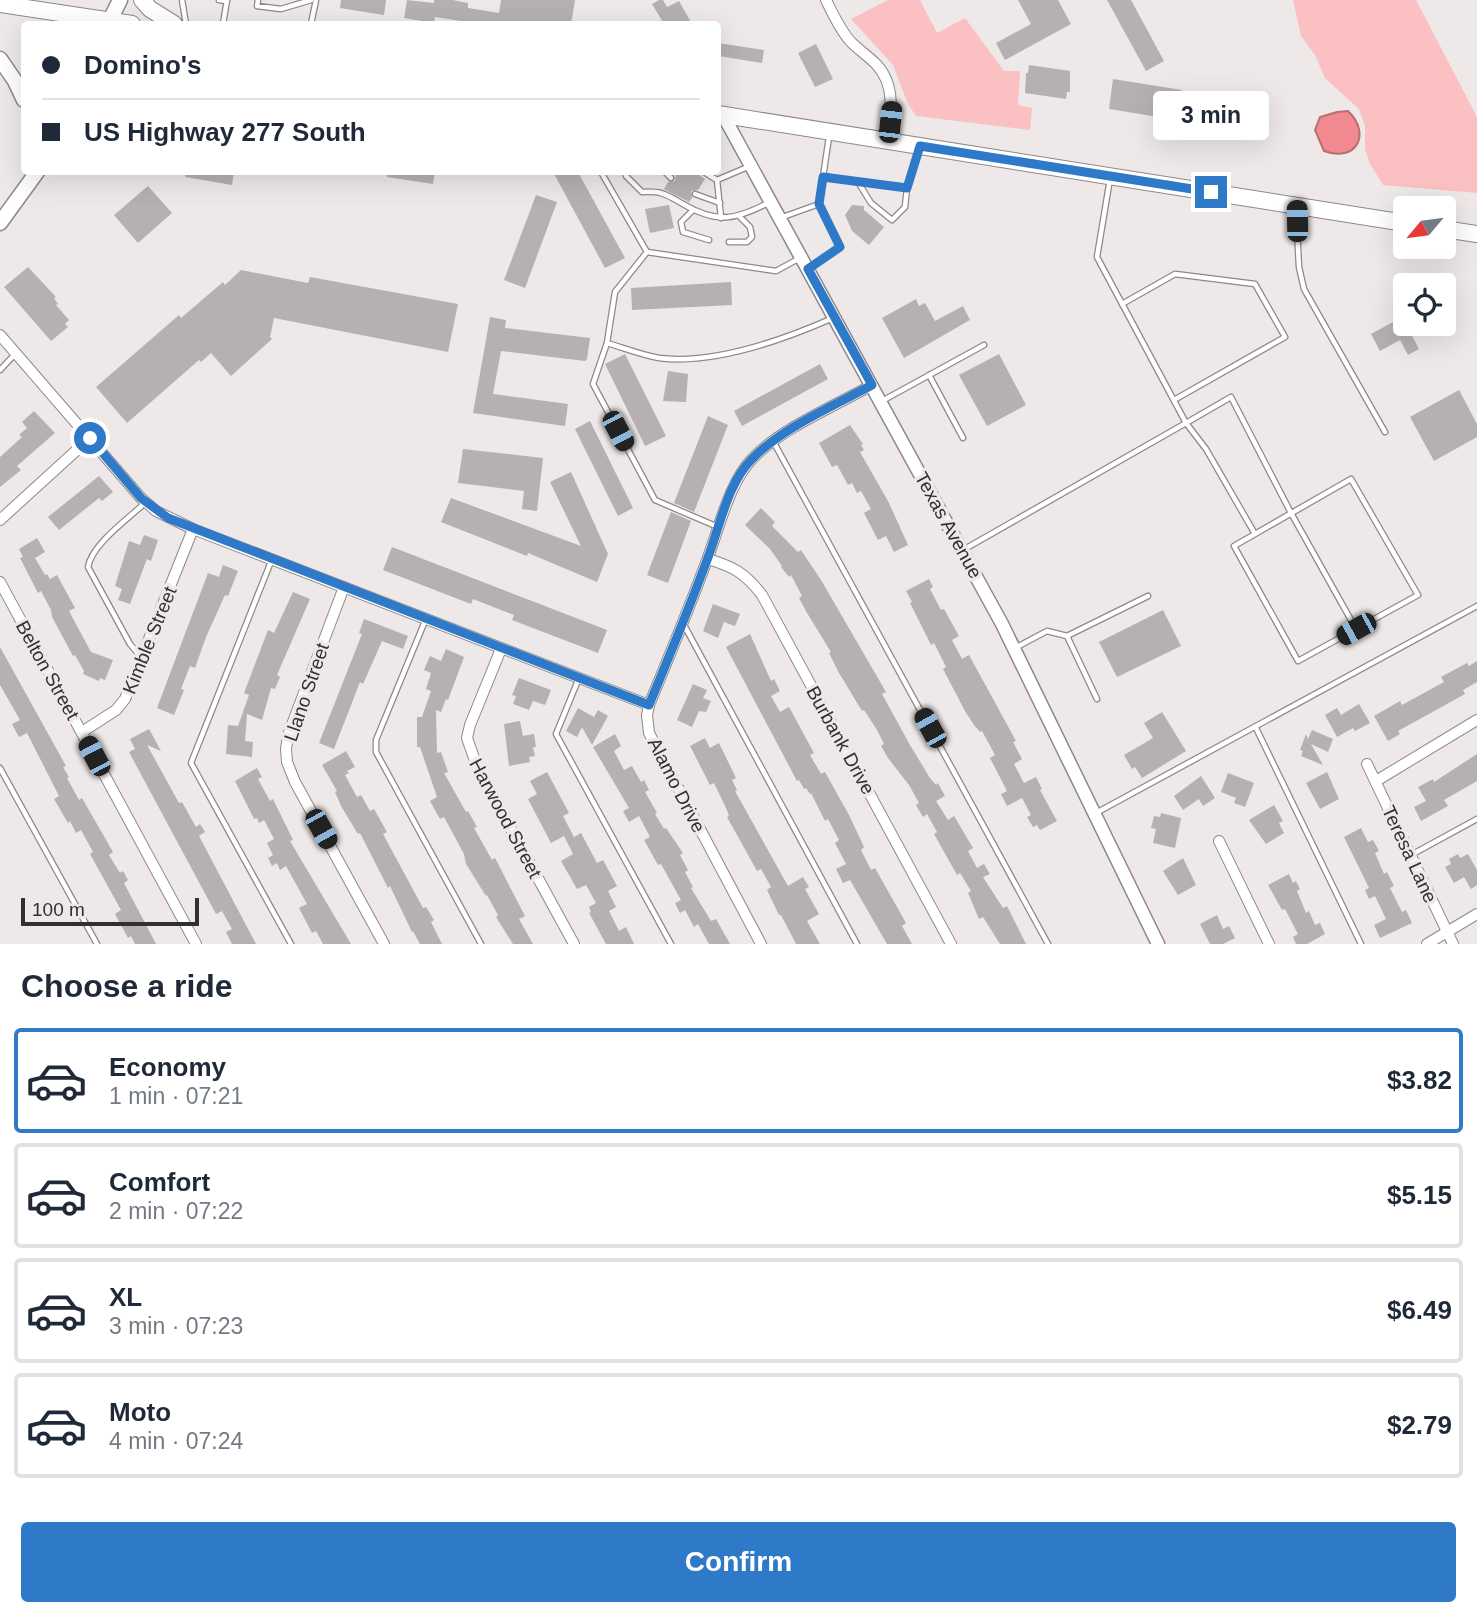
<!DOCTYPE html>
<html lang="en">
<head>
<meta charset="utf-8">
<style>
  body { margin:0; font-family:Arial,sans-serif; background:#f2f2f3; color:#1f2937; height:100vh; display:flex; flex-direction:column; font-size:26px; white-space:nowrap }
  * { box-sizing:border-box; margin:0 }
  p { font-size:23px; color:#747a83 }
  .icon { flex:none; width:38px; height:38px; fill:none; stroke:currentColor; stroke-width:2; stroke-linecap:round; stroke-linejoin:round }
  .map { position:relative; height:944px; overflow:hidden }
  .details { display:flex; flex-direction:column; background:#fff; flex:1 }
  .details>* { flex:none }
  .banner { position:absolute; left:21px; top:21px; width:700px; height:154px; border-radius:7px; box-shadow:0 7px 28px #0002; display:grid; align-content:center; height:154px; padding:0 21px; background:#fff }
  .needle { width:46px; rotate:241deg }
  .fabs { position:absolute; left:1393px; top:196px; display:grid; gap:14px }
  .fabs a { display:grid; place-items:center; width:63px; height:63px; border-radius:7px; background:#fff; box-shadow:0 7px 28px #0002; font-size:35px }
  .scale { position:absolute; left:21px; bottom:18px; width:178px; box-sizing:border-box; padding-left:7px; border:4px solid #312f2f; border-top:0; font-size:19px; line-height:24px; white-space:nowrap; color:#312f2f; -webkit-text-stroke:5px #eee8e8; paint-order:stroke }
  .end { position:absolute; width:32px; height:32px; margin:-16px; border:9px solid #2f79c9; background:#fff; box-shadow:0 0 0 4px #fff }
  .from { border-radius:50% }
  .bubble { position:absolute; height:49px; border-radius:7px; background:#fff; box-shadow:0 7px 28px #0002; font-size:23px; font-weight:600; line-height:49px; text-align:center }
  .car { position:absolute; width:21px; height:42px; margin:-21px -10px; border-radius:9px; box-shadow:0 0 5px 2px #0007; background:linear-gradient(#222 24%,#8ab4d8 0 40%,#222 0 76%,#8ab4d8 0 86%,#222 0) }
  .banner b { display:flex; align-items:center; gap:24px; height:66px; font-size:26px }
  .banner b+b { border-top:2px solid #e0e1e3 }
  .banner i { width:18px; height:18px; background:#1f2937 }
  ul { padding:0; list-style:none }
  li { display:flex; align-items:center; gap:21px; height:105px; margin:0 14px 10px; padding:0 7px; border:4px solid #e0e1e3; border-radius:7px }
  li div { flex:1 }
  li b { display:block; font-size:26px }
  li em { font-style:normal; font-weight:600 }
  li.active { border-color:#2f79c9 }
  li>.icon { width:63px; height:63px; stroke-width:1.5 }
  h2 { padding:0 21px; font-size:32px; line-height:84px }
  .button { display:flex; gap:14px; margin-top:auto; padding:14px 21px }
  .button a { flex:1; height:80px; border-radius:7px; background:#2f79c9; color:#fff; font-size:28px; font-weight:600; line-height:80px; text-align:center }
  .map>svg:first-child { display:block }
</style>
</head>
<body>
<div class="map">
<svg width="1477" height="944" viewBox="0 0 1477 944">
  <rect width="100%" height="100%" fill="#eee8e8"/>
  <g fill="#fbc0c2">
    <polygon points="888,0 920,0 937,33 965,18 1004,71 1020,71 1018,105 1032,108 1030,130 916,116 908,104 893,65 851,19"/>
    <polygon points="1293,0 1416,0 1477,117 1477,193 1383,185 1370,164 1365,149 1365,126 1359,109 1325,78 1315,55 1301,36"/>
  </g>
  <path fill="#f38990" stroke="#b96e73" stroke-width="2" d="M 1348,111 C 1372,134 1356,163 1324,151 L 1315,130 L 1320,117 L 1337,112 Z"/>
  <g fill="#b6b0b0">
    <polygon points="341,0 386,0 384,15 340,8"/>
    <polygon points="407,0 434,3 434,0 453,0 468,3 468,8 499,13 501,0 575,0 571,24 481,24 435,17 434,23 404,18"/>
    <polygon points="659,0 663,0 667,7 679,1 692,24 664,24 652,4"/>
    <polygon points="1018,0 1058,0 1071,24 1005,60 996,43 1031,24"/>
    <polygon points="1107,0 1131,0 1164,61 1146,71"/>
    <polygon points="718,43 764,50 762,63 718,56"/>
    <polygon points="816,44 833,79 815,87 798,53"/>
    <polygon points="1029,65 1070,71 1070,92 1067,92 1066,99 1025,93 1026,73 1028,73"/>
    <polygon points="1113,79 1182,90 1177,120 1109,109"/>
    <polygon points="185,172 234,172 232,185 185,177"/>
    <polygon points="387,172 435,172 433,184 387,177"/>
    <polygon points="553,172 578,172 625,258 605,268"/>
    <polygon points="676,172 695,172 705,179 698,190 691,191 692,198 689,202 664,189 668,182 675,181"/>
    <polygon points="148,186 172,213 138,243 114,215"/>
    <polygon points="536,195 557,202 525,288 504,280"/>
    <polygon points="669,205 674,228 650,233 645,209"/>
    <polygon points="852,205 864,206 864,210 884,227 869,245 852,231 845,215"/>
    <polygon points="28,267 56,297 54,298 58,304 56,305 69,320 65,324 68,327 51,341 4,287"/>
    <polygon points="241,270 308,283 310,277 458,304 448,352 274,318 270,337 272,339 231,376 211,353 201,362 199,360 127,423 96,387 179,315 181,318 223,282 225,285"/>
    <polygon points="731,282 732,305 632,310 631,288"/>
    <polygon points="916,299 919,306 925,303 935,321 963,306 970,320 904,358 882,318"/>
    <polygon points="490,317 506,320 505,328 590,338 587,359 585,361 501,351 493,394 568,404 565,426 473,413"/>
    <polygon points="1402,317 1419,349 1408,355 1400,340 1380,351 1371,334"/>
    <polygon points="625,354 666,436 645,446 605,364"/>
    <polygon points="999,354 1026,405 987,426 959,375"/>
    <polygon points="820,364 828,379 742,426 734,411"/>
    <polygon points="668,371 688,374 686,402 663,401"/>
    <polygon points="1459,390 1477,424 1477,437 1434,461 1410,417"/>
    <polygon points="34,411 55,433 17,466 21,470 0,487 0,457 22,437 19,435 27,428 22,422"/>
    <polygon points="708,416 728,425 694,512 674,503"/>
    <polygon points="590,421 633,508 618,516 575,429"/>
    <polygon points="850,425 863,444 861,445 864,450 860,452 889,503 908,545 894,552 886,536 878,540 864,513 871,509 861,491 857,493 852,483 848,485 837,465 832,467 819,443"/>
    <polygon points="463,449 543,458 537,511 522,509 524,491 458,483"/>
    <polygon points="571,472 608,554 597,582 528,553 527,556 441,522 451,498 581,546 550,482"/>
    <polygon points="99,476 113,492 102,501 99,498 59,530 48,517"/>
    <polygon points="761,508 775,522 772,526 798,552 801,550 821,580 886,692 882,694 910,745 930,778 936,785 938,783 945,796 936,801 948,820 954,816 973,848 968,851 977,868 984,864 990,874 983,877 1003,908 1007,906 1026,944 1000,944 983,917 979,919 968,893 971,891 960,873 957,875 934,834 937,832 927,814 923,817 916,805 919,803 909,785 888,758 881,746 884,744 877,730 864,710 862,711 839,673 829,653 831,652 807,613 799,598 802,596 791,575 789,577 781,567 782,566 770,549 745,525"/>
    <polygon points="671,512 691,521 668,583 647,575"/>
    <polygon points="144,535 158,540 151,561 147,559 145,564 130,604 118,600 122,589 115,586 129,541 140,545"/>
    <polygon points="37,538 45,552 35,558 45,575 47,574 50,579 57,575 75,608 69,611 91,652 113,660 105,680 100,678 99,681 83,674 84,671 75,655 73,656 52,617 51,610 41,591 38,593 20,558 23,557 19,549"/>
    <polygon points="392,547 607,630 598,653 512,620 514,615 473,599 471,604 383,570"/>
    <polygon points="223,565 238,571 228,596 225,595 206,637 195,668 190,666 181,689 184,690 174,715 157,708 208,573 219,577"/>
    <polygon points="929,579 933,587 930,589 941,610 944,609 959,636 952,640 962,659 969,655 1016,741 1013,742 1022,759 1014,764 1024,783 1036,777 1042,789 1040,790 1057,821 1040,830 1037,825 1033,827 1027,817 1031,815 1022,798 1007,806 1001,794 1007,791 990,758 995,755 982,731 980,732 974,725 965,711 943,669 946,667 934,643 931,645 910,603 912,602 906,591"/>
    <polygon points="293,592 310,599 277,675 280,677 275,689 271,688 262,720 247,714 245,741 253,742 252,757 226,754 228,725 238,726 249,695 244,693 268,630 274,633"/>
    <polygon points="713,604 740,614 735,626 724,622 718,638 703,631"/>
    <polygon points="1163,610 1181,646 1117,677 1099,642"/>
    <polygon points="364,619 408,636 403,649 382,641 363,684 360,682 334,749 319,743 362,634 359,633"/>
    <polygon points="750,634 771,681 774,679 780,691 771,696 780,712 789,707 814,753 810,755 821,774 825,772 849,815 864,847 861,850 871,870 875,868 906,923 902,926 912,944 887,944 850,880 843,883 836,869 846,864 835,843 839,840 828,819 825,821 811,793 810,794 806,788 804,789 799,780 797,781 726,647"/>
    <polygon points="0,647 66,766 63,767 69,777 67,778 79,800 82,798 113,852 109,855 120,873 123,871 128,880 124,883 156,944 135,944 131,936 128,938 115,914 121,910 90,854 93,852 81,830 76,833 70,821 68,823 54,799 59,796 27,733 19,737 12,724 20,720 0,685"/>
    <polygon points="446,649 464,657 448,700 446,699 441,712 436,710 437,753 441,752 448,772 444,773 466,812 468,811 477,827 474,828 492,860 495,858 525,916 519,919 533,944 513,944 496,917 498,915 487,895 486,896 466,864 464,854 444,817 440,819 430,801 437,797 420,747 417,747 417,717 422,717 431,691 426,689 431,673 424,670 430,656 441,661"/>
    <polygon points="1477,661 1477,682 1463,690 1465,694 1398,731 1400,734 1388,741 1374,716 1400,701 1402,705 1444,682 1441,677 1467,663 1469,666"/>
    <polygon points="519,678 551,690 545,705 533,701 529,710 513,704 516,696 512,695"/>
    <polygon points="693,684 707,690 703,698 711,701 706,712 699,711 692,727 677,720"/>
    <polygon points="1359,704 1370,723 1355,731 1353,728 1337,737 1325,715 1337,708 1341,715"/>
    <polygon points="578,708 594,717 598,710 608,716 592,745 582,727 577,737 566,731"/>
    <polygon points="1162,712 1186,751 1142,778 1135,767 1132,769 1124,755 1153,738 1144,723"/>
    <polygon points="520,721 523,736 534,734 536,747 533,747 535,756 529,757 530,762 509,766 504,724"/>
    <polygon points="149,729 161,751 147,745 179,803 182,802 196,827 200,824 205,832 199,836 256,944 232,944 226,932 232,929 222,911 216,914 129,752 135,749 130,739"/>
    <polygon points="1312,730 1333,739 1328,752 1311,744 1323,765 1301,756 1303,751 1300,750 1306,734 1308,739"/>
    <polygon points="615,734 621,746 614,751 624,770 632,766 641,782 644,780 649,790 645,792 657,813 655,814 664,829 666,828 683,853 680,855 688,870 685,872 693,887 691,888 711,921 716,919 730,944 709,944 698,924 694,927 685,910 680,913 675,903 681,900 661,864 658,865 644,840 650,837 639,816 629,822 623,811 629,808 593,747"/>
    <polygon points="705,738 710,748 719,743 736,778 732,780 737,790 735,791 788,886 803,877 809,887 805,889 819,914 807,921 820,944 796,944 781,915 779,915 767,890 771,887 761,869 757,871 727,817 729,816 727,810 714,783 710,785 690,746"/>
    <polygon points="346,751 355,767 347,771 349,773 345,775 357,797 361,795 370,811 374,809 387,832 383,834 423,908 426,907 434,920 431,922 442,944 420,944 413,931 412,932 390,886 388,888 360,833 358,834 341,806 335,792 337,791 322,765"/>
    <polygon points="1477,754 1477,781 1444,800 1448,806 1421,821 1414,807 1426,801 1418,787 1433,779 1434,782"/>
    <polygon points="257,768 262,777 258,779 270,801 273,799 293,840 290,841 351,944 323,944 316,931 312,933 299,908 307,904 286,866 280,870 277,863 272,866 268,858 273,855 267,843 274,839 264,820 259,823 257,818 254,819 235,781"/>
    <polygon points="547,772 569,813 563,816 574,837 581,833 597,863 603,860 617,886 608,891 616,907 609,911 619,931 626,927 634,944 606,944 589,913 591,912 589,907 596,903 586,885 577,889 561,861 573,854 564,836 551,843 528,799 537,794 530,781"/>
    <polygon points="1327,772 1339,799 1320,809 1306,783"/>
    <polygon points="1228,773 1254,783 1245,807 1234,803 1236,798 1221,792"/>
    <polygon points="1201,776 1215,798 1203,806 1199,799 1183,810 1174,796"/>
    <polygon points="1274,805 1283,821 1279,823 1284,833 1266,844 1249,820"/>
    <polygon points="1161,813 1181,818 1175,848 1153,843 1156,829 1151,828 1154,816 1160,817"/>
    <polygon points="1361,828 1368,842 1373,840 1379,851 1375,853 1384,874 1387,872 1394,886 1390,888 1402,912 1406,910 1412,923 1380,938 1374,925 1386,919 1375,896 1369,899 1365,890 1369,888 1344,837"/>
    <polygon points="1458,854 1460,858 1468,854 1477,870 1477,885 1471,889 1464,877 1454,883 1445,867 1451,864 1449,859"/>
    <polygon points="1183,858 1196,885 1178,895 1163,871"/>
    <polygon points="1289,874 1293,883 1296,881 1300,889 1297,891 1306,913 1309,911 1315,925 1320,923 1325,934 1307,944 1296,944 1293,937 1298,934 1285,909 1282,910 1268,885"/>
    <polygon points="1217,915 1223,929 1229,926 1235,938 1223,944 1210,944 1200,924"/>
  </g>
  <g fill="none" stroke-linecap="round" stroke-linejoin="round">
    <defs>
      <g id="service">
        <polyline points="182,0 186,24"/>
        <polyline points="219,0 227,1"/>
        <polyline points="258,0 257,6 281,9 311,0"/>
        <polyline points="223,24 227,0"/>
        <polyline points="311,24 316,0"/>
        <polyline points="601,172 647,252"/>
        <path d="M 625,172 L 626,176 L 642,192 C 663,191 665,194 683,204 C 717,224 736,220 770,202"/>
        <polyline points="665,172 671,178"/>
        <polyline points="704,172 717,180 750,166"/>
        <polyline points="823,177 829,137"/>
        <polyline points="717,180 721,218"/>
        <polyline points="858,182 871,203 892,220 905,207 907,188 918,151"/>
        <polyline points="695,194 720,203"/>
        <polyline points="693,210 681,222 683,232 709,240"/>
        <polyline points="1296,210 1299,267 1304,289 1385,432"/>
        <polyline points="780,218 819,204 823,177 907,188"/>
        <polyline points="729,242 747,242 752,237 750,227 739,216"/>
        <path d="M 800,258 L 776,271 L 647,252 L 615,292 L 607,343 C 624,348 642,355 659,358 C 715,365 783,340 833,318"/>
        <polyline points="808,269 840,247 819,204"/>
        <polyline points="1122,304 1175,274 1255,284 1285,337 1174,400"/>
        <polyline points="607,343 593,384 655,500 718,527"/>
        <polyline points="0,370 16,353"/>
        <polyline points="929,375 963,438"/>
        <polyline points="882,401 984,345"/>
        <polyline points="773,441 1048,944"/>
        <polyline points="1255,534 1351,479 1418,595 1298,661 1234,546 1255,534 1206,449 1186,423 1231,397 1291,513 1356,629"/>
        <polyline points="963,550 1186,423 1097,257 1110,179"/>
        <polyline points="272,559 191,763 291,944"/>
        <polyline points="425,621 376,740 376,752 481,944"/>
        <polyline points="684,625 857,944"/>
        <polyline points="1067,636 1097,699"/>
        <polyline points="1015,648 1047,631 1067,636 1148,596"/>
        <path d="M 141,657 L 130,644 L 88,567 C 92,544 128,519 146,502"/>
        <polyline points="579,678 556,734 671,944"/>
        <polyline points="1256,728 1361,944"/>
        <polyline points="0,768 97,944"/>
        <polyline points="1096,813 1477,606"/>
        <polyline points="1411,855 1477,819"/>
      </g>
      <g id="minor">
        <path d="M 826,0 C 833,14 840,30 851,42 C 859,50 868,56 876,64 C 896,85 892,114 885,141"/>
        <polyline points="0,335 141,498 156,511 193,529 649,705 647,715 649,733 761,944"/>
        <polyline points="0,520 90,438"/>
        <path d="M 708,559 C 734,567 745,573 762,595 L 951,944"/>
        <polyline points="0,582 196,944"/>
        <polyline points="344,587 288,735 286,749 287,762 295,782 384,944"/>
        <polyline points="501,649 470,725 467,738 478,769 574,944"/>
        <path d="M 649,705 C 669,657 689,609 707,560 C 719,529 729,482 753,458 C 782,428 835,406 872,385"/>
        <polyline points="82,732 116,710 125,699 193,529"/>
        <polyline points="1367,764 1453,944"/>
        <polyline points="1376,781 1477,720"/>
        <polyline points="1219,841 1269,944"/>
        <polyline points="1427,944 1477,914"/>
      </g>
      <polyline id="tertiary" points="723,115 1002,624 1158,944"/>
      <g id="secondary">
        <polyline points="108,24 120,0"/>
        <polyline points="0,59 15,81 24,100"/>
        <polyline points="0,223 37,172"/>
      </g>
      <g id="trunk">
        <polyline points="142,0 150,9 174,24"/>
        <polyline points="0,4 132,24"/>
        <polyline points="718,114 1405,223"/>
        <polyline points="1444,229 1477,234"/>
      </g>
    </defs>
    <use href="#service" stroke="#8e8888" stroke-width="7"/>
    <use href="#minor" stroke="#8e8888" stroke-width="12"/>
    <use href="#tertiary" stroke="#8e8888" stroke-width="15"/>
    <use href="#secondary" stroke="#8e8888" stroke-width="17"/>
    <use href="#trunk" stroke="#8e8888" stroke-width="18"/>
    <use href="#service" stroke="#fff" stroke-width="4.5"/>
    <use href="#minor" stroke="#fff" stroke-width="10"/>
    <use href="#tertiary" stroke="#fff" stroke-width="12"/>
    <use href="#secondary" stroke="#fff" stroke-width="14"/>
    <use href="#trunk" stroke="#fff" stroke-width="16"/>
  </g>
  <g fill="none" stroke-linecap="round" stroke-linejoin="round">
    <path stroke="#2f79c9" stroke-width="9" d="M 90,438 L 141,498 L 168,518 L 649,705 C 669,657 689,609 707,560 C 720,527 727,483 753,458 C 782,428 835,405 872,385 L 808,269 L 840,247 L 819,204 L 823,177 L 907,188 L 920,146 L 1211,192"/>
  </g>
  <g text-anchor="middle" stroke-width="7" stroke-linejoin="round" paint-order="stroke">
    <g font-size="19" fill="#312f2f" stroke="#eee8e8">
      <text transform="translate(949 525) rotate(61)" y="7">Texas Avenue</text>
      <text transform="translate(149 640) rotate(-68)" y="7">Kimble Street</text>
      <text transform="translate(48 670) rotate(61)" y="7">Belton Street</text>
      <text transform="translate(306 692) rotate(-71)" y="7">Llano Street</text>
      <text transform="translate(841 740) rotate(61)" y="7">Burbank Drive</text>
      <text transform="translate(677 785) rotate(63)" y="7">Alamo Drive</text>
      <text transform="translate(506 818) rotate(62)" y="7">Harwood Street</text>
      <text transform="translate(1410 854) rotate(65)" y="7">Teresa Lane</text>
    </g>
  </g>
</svg>
<div class="fabs">
<a><svg class="needle" viewBox="-14 -14 28 28"><path d="M0-13l5 13h-10z" fill="#e53935"/><path d="M0 13l5-13h-10z" fill="#747a83"/></svg></a>
<a><svg class="icon" aria-label="locate" viewBox="0 0 24 24"><circle cx="12" cy="12" r="6"/><path d="M12 2v4M12 18v4M2 12h4M18 12h4"/></svg></a>
</div>
<div class="scale">100 m</div>
<i class="end from" style="left:90px;top:438px"></i>
<i class="end" style="left:1211px;top:192px"></i>
<div class="bubble" style="left:1153px;top:91px;width:116px">3 min</div>
<i class="car" style="left:890px;top:122px;rotate:6deg"></i>
<i class="car" style="left:1297px;top:221px;rotate:359deg"></i>
<i class="car" style="left:618px;top:431px;rotate:152deg"></i>
<i class="car" style="left:1356px;top:629px;rotate:241deg"></i>
<i class="car" style="left:930px;top:728px;rotate:331deg"></i>
<i class="car" style="left:94px;top:756px;rotate:332deg"></i>
<i class="car" style="left:321px;top:829px;rotate:151deg"></i>
<div class="banner">
<b><i class="from"></i>Domino's</b>
<b><i></i>US Highway 277 South</b>
</div>
</div>
<section class="details">
<h2>Choose a ride</h2>
<ul>
<li class="active"><svg class="icon" aria-label="car" viewBox="0 0 24 24"><path d="M5 17H2v-5l4-1 3-4h7l3 4 3 1v5h-3M9 17h6M6 11h13"/><circle cx="7" cy="17" r="2"/><circle cx="17" cy="17" r="2"/></svg><div><b>Economy</b><p>1 min · 07:21</p></div><em>$3.82</em></li>
<li><svg class="icon" aria-label="car" viewBox="0 0 24 24"><path d="M5 17H2v-5l4-1 3-4h7l3 4 3 1v5h-3M9 17h6M6 11h13"/><circle cx="7" cy="17" r="2"/><circle cx="17" cy="17" r="2"/></svg><div><b>Comfort</b><p>2 min · 07:22</p></div><em>$5.15</em></li>
<li><svg class="icon" aria-label="car" viewBox="0 0 24 24"><path d="M5 17H2v-5l4-1 3-4h7l3 4 3 1v5h-3M9 17h6M6 11h13"/><circle cx="7" cy="17" r="2"/><circle cx="17" cy="17" r="2"/></svg><div><b>XL</b><p>3 min · 07:23</p></div><em>$6.49</em></li>
<li><svg class="icon" aria-label="car" viewBox="0 0 24 24"><path d="M5 17H2v-5l4-1 3-4h7l3 4 3 1v5h-3M9 17h6M6 11h13"/><circle cx="7" cy="17" r="2"/><circle cx="17" cy="17" r="2"/></svg><div><b>Moto</b><p>4 min · 07:24</p></div><em>$2.79</em></li>
</ul>
<div class="button"><a>Confirm</a></div>
</section>
</body>
</html>
